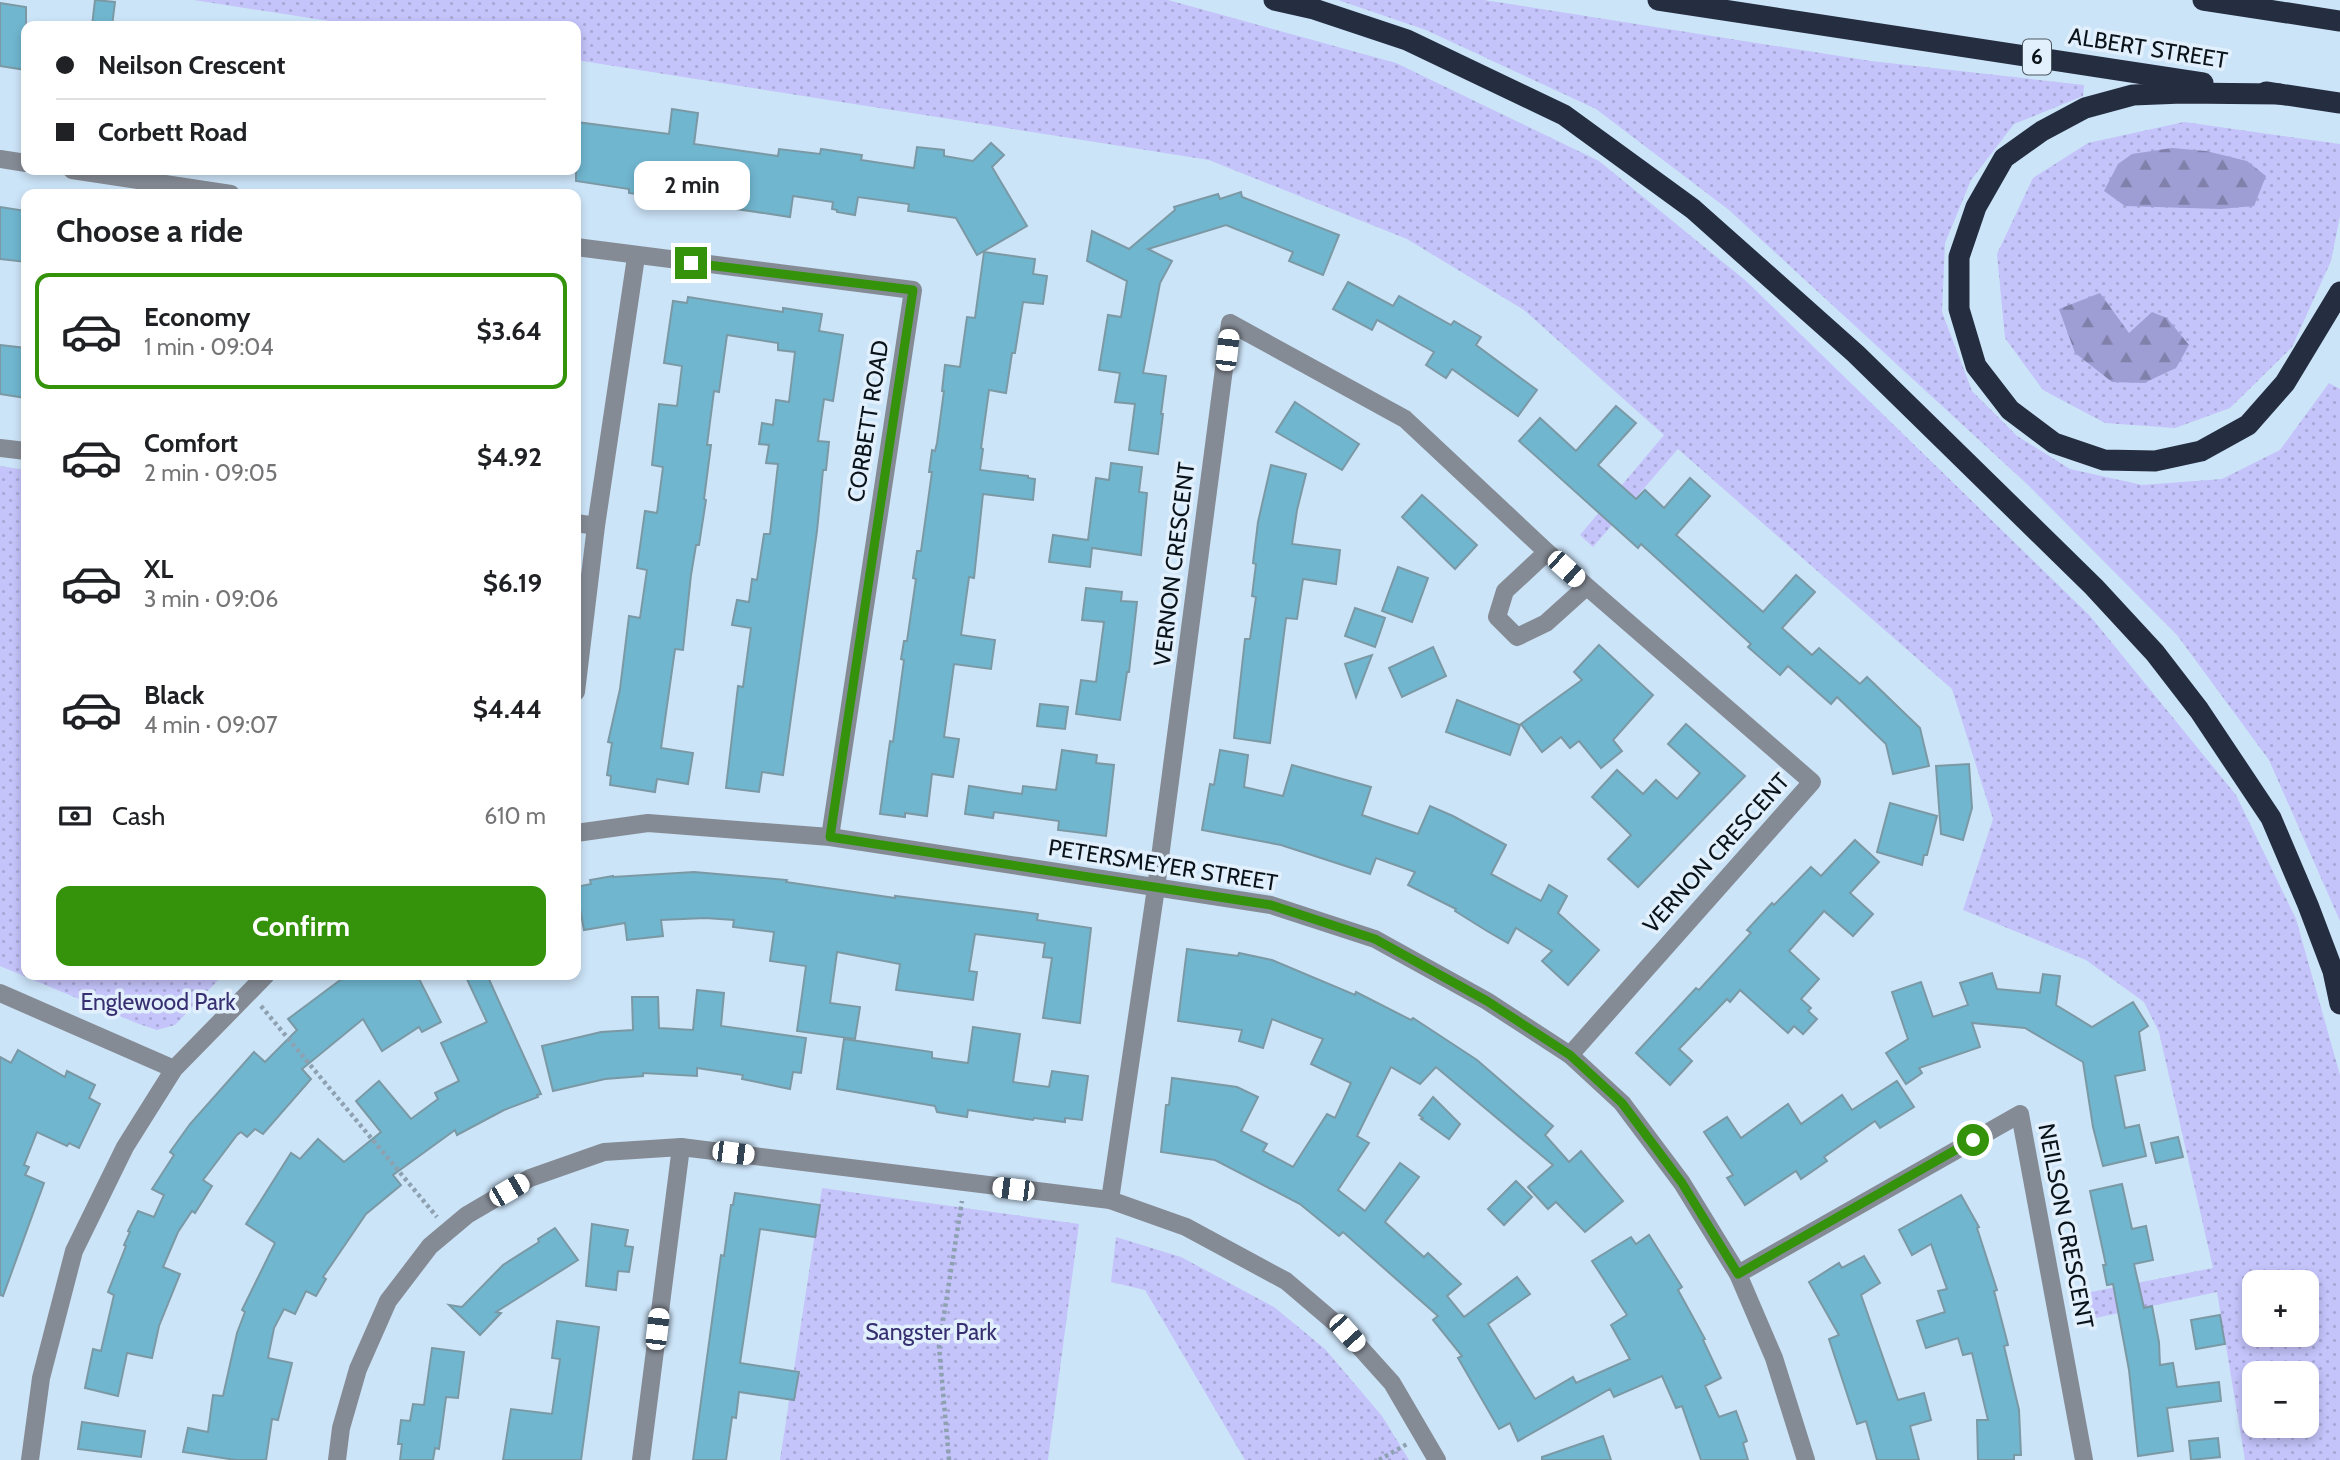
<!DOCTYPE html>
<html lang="en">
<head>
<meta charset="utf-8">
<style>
  body { margin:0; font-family:Cabin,sans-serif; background:#f2f2f2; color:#202124; height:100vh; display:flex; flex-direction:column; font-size:26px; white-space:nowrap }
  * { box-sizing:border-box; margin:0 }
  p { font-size:23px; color:#757577 }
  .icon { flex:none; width:38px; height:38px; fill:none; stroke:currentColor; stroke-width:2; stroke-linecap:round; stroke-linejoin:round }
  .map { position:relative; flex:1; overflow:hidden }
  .side { position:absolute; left:21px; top:189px; width:560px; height:791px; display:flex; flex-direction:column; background:#fff; border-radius:14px; box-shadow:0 4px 10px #0003 }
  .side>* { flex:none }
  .hud { position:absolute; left:21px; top:21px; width:560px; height:154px; border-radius:14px; box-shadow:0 4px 10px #0003; display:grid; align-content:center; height:154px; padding:0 35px; background:#fff }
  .tools { position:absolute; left:2242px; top:1270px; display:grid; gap:14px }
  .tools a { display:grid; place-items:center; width:77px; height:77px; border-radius:14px; background:#fff; box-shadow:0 4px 10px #0003; font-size:35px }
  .end { position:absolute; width:32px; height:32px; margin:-16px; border:9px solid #34920b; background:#fff; box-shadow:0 0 0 4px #fff }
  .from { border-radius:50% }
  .bubble { position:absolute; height:49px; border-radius:14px; background:#fff; box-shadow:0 4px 10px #0003; font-size:23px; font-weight:800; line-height:49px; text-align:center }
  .car { position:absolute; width:21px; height:42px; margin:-21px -10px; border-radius:9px; box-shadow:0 0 5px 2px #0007; background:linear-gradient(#fff 24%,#345 0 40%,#fff 0 76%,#345 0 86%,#fff 0) }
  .hud b { display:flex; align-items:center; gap:24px; height:66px; font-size:26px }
  .hud b+b { border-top:2px solid #e0e0e0 }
  .hud i { width:18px; height:18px; background:#202124 }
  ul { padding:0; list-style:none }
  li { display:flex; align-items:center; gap:21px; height:116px; margin:0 14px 10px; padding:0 21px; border:4px solid transparent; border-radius:14px }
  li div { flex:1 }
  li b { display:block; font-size:26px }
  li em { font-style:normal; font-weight:800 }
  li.selected { border-color:#34920b }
  li>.icon { width:63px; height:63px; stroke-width:1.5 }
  h2 { padding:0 35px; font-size:32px; line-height:84px }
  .pay { display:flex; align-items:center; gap:18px; height:77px; padding:0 35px; font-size:26px }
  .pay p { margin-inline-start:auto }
  .primary-button { display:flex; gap:14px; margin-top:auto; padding:14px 35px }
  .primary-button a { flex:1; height:80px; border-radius:14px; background:#34920b; color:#fff; font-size:28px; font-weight:800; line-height:80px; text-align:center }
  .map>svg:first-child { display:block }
</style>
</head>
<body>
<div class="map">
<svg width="2340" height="1460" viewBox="0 0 2340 1460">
  <defs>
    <pattern id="green-dots" width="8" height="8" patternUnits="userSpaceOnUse" patternTransform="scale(1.75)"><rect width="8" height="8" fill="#c4c3fa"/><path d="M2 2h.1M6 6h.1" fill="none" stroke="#a7a7d6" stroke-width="1.8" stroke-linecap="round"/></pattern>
    <pattern id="forest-firs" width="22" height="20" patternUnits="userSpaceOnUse" patternTransform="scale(1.75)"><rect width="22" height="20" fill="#9f9ed4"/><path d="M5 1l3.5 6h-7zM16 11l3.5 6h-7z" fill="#8080ab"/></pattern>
  </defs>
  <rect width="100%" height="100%" fill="#cce4f8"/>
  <g fill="url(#green-dots)" fill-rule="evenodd">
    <path d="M 194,0 L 1168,0 L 1396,63 L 1599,161 L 1746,281 L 2090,616 L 2236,795 L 2296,919 L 2340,1075 L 2340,1460 L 2245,1460 L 2217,1292 L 2086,1320 L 2081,1294 L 2213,1268 L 2159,1032 L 2144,1002 L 2086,960 L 1963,910 L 1993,819 L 1952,689 L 1678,449 L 1593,547 L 1580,535 L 1664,435 L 1524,310 L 1407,239 L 1209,160 L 576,60 L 576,26 L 361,26 ZM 2254,1283 L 2306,1283 L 2306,1335 L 2254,1335 ZM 2254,1374 L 2306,1374 L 2306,1426 L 2254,1426 Z"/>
    <polygon points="1338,0 1484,0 1871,61 2084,85 2083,96 2014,124 1971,180 1945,243 1942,312 1972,391 2017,436 2070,469 2142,485 2222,479 2280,450 2329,383 2340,389 2340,921 2269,760 2177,635 2028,485 1729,210 1596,109 1426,30"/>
    <polygon points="2184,122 2340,144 2340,216 2331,261 2292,347 2230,408 2175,428 2105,423 2043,390 2005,338 1997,254 2033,178 2088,143"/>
    <polygon points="0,466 26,470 26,975 223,975 175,1025 157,1030 139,1024 0,966"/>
    <polygon points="822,1188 1079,1224 1048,1460 780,1460"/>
    <polygon points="1116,1237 1181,1257 1274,1307 1325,1349 1382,1416 1409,1460 1245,1460 1145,1290 1111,1282"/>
  </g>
  <g fill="url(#forest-firs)">
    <polygon points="2172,148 2206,151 2247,161 2266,176 2254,206 2220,209 2125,206 2104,191 2118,164 2132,154"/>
    <polygon points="2100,293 2129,333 2152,312 2167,318 2189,345 2176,368 2144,383 2112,382 2075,353 2059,309"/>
  </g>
  <g fill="#70b6cf" stroke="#7b99a5" stroke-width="2">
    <polygon points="95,0 115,2 112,26 92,26"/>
    <polygon points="0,3 26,7 26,70 0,66"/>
    <polygon points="672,109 698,113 694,144 778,156 779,149 820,154 821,149 862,155 861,160 914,168 917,147 944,150 944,156 973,161 991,143 1004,155 992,167 1027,226 977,255 956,218 908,211 909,204 858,197 855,215 837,212 837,210 832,209 833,202 793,196 790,217 629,193 629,189 576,181 576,122 669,134"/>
    <polygon points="1241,192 1242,197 1339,235 1323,275 1289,261 1293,252 1226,225 1148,249 1172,261 1160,283 1143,373 1166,376 1161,414 1163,414 1158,454 1129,450 1135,404 1115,402 1120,373 1099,370 1108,315 1121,317 1127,281 1087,261 1092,231 1129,249 1175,210 1174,207 1218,194 1220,199"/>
    <polygon points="0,207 26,211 24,225 26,225 26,262 0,259"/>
    <polygon points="984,252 1035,259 1033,274 1047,276 1043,304 1023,302 1015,353 1012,353 1006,393 989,390 981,448 983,449 980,470 1028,476 1028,478 1035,479 1033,500 983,494 974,578 969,577 961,635 995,640 991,669 954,664 944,737 959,739 953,777 932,774 927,816 905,813 905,817 880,814 890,741 893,742 904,660 901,659 904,641 907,641 916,579 913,578 917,551 921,551 932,472 929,472 932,450 935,451 937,443 944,391 942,391 945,365 960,367 967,317 975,318"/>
    <polygon points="1348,282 1393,306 1399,296 1451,325 1454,321 1481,337 1476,345 1537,390 1518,416 1452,369 1446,378 1426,365 1434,352 1377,320 1372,330 1333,309"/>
    <polygon points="688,297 783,312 783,308 822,314 819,331 843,335 833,401 824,399 818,441 829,442 826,470 823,470 817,531 783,775 762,772 759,792 726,788 738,686 743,687 751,628 732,625 737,600 749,602 752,579 757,580 764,534 770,534 778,464 766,463 769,445 759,444 762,423 773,425 776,400 789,402 795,352 778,350 778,343 727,335 719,392 714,391 707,445 711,445 704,499 706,500 699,545 696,545 691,575 683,650 675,649 661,748 693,753 688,784 657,779 655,792 610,785 611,776 607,775 612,743 608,742 620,689 629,616 640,618 647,570 637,568 645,511 657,513 663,467 652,465 659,404 677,406 682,366 664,363 673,301 687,303"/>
    <polygon points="0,345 26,348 26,398 0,394"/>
    <polygon points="1295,402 1359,444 1342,470 1276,432"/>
    <polygon points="1616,406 1636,423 1598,465 1636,499 1645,490 1664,508 1690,478 1710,496 1676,535 1763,612 1796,575 1815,592 1782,628 1812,655 1819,648 1860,684 1867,677 1920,728 1929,766 1893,774 1886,744 1837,697 1831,704 1788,666 1780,675 1748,647 1751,644 1641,544 1638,548 1519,441 1540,418 1576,451"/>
    <polygon points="1111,463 1142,467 1139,492 1147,493 1141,555 1092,548 1090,567 1049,562 1053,535 1088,540 1096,478 1109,480"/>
    <polygon points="1271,465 1306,474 1297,510 1292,544 1340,550 1336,584 1303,579 1297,619 1286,618 1270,743 1234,738 1245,639 1250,639 1256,597 1252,596 1256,564 1253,563 1258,522"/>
    <polygon points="1422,495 1477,545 1455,569 1402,517"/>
    <polygon points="1398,567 1428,578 1412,622 1382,611"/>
    <polygon points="1086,588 1122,592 1121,601 1137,602 1129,672 1127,672 1120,720 1076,714 1081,680 1096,682 1104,622 1082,620"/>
    <polygon points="1355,608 1385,618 1375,647 1345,636"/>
    <polygon points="1599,645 1653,695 1613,740 1622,751 1601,768 1579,741 1570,748 1561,737 1542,752 1521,724 1582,680 1574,672"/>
    <polygon points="1433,647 1446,676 1402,697 1389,668"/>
    <polygon points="1372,655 1356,697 1345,664"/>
    <polygon points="1457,700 1520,725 1510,755 1446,732"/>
    <polygon points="1040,704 1068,707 1065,729 1037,726"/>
    <polygon points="1686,724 1745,776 1638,887 1608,859 1631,835 1592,797 1617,770 1643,794 1656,780 1677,799 1700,773 1668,744"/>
    <polygon points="1062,750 1097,755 1096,763 1114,765 1106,836 1058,830 1059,821 994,812 993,818 965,814 969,786 1022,794 1023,786 1056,790"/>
    <polygon points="1220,750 1248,755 1244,787 1283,796 1292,765 1371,787 1362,815 1418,834 1430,806 1453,816 1506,845 1491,874 1541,901 1549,885 1567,896 1558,913 1599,950 1568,985 1542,961 1552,951 1516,928 1508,943 1487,931 1455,911 1456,909 1408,885 1415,872 1376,858 1370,874 1281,845 1202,830 1210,784 1214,785"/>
    <polygon points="1969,764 1972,808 1963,840 1941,834 1936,766"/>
    <polygon points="1890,803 1937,816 1927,855 1924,855 1922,865 1877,852"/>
    <polygon points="1855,840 1879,862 1850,893 1873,914 1853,936 1824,911 1789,951 1819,979 1801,999 1811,1008 1808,1011 1817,1019 1803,1034 1794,1026 1788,1033 1740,990 1730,1002 1727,999 1679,1049 1692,1061 1670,1085 1636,1053 1696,988 1699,990 1751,933 1747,930 1772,903 1774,905 1811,867 1821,876"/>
    <polygon points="694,872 787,880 786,882 895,898 895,896 1000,909 1038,914 1037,920 1091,928 1080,1023 1043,1018 1052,958 1043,957 1045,943 975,934 969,971 977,972 973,1000 896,990 900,964 837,952 830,1003 860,1007 855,1039 797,1031 806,966 770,961 774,932 733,927 734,920 705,918 661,920 663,936 627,940 625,923 584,930 576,887 591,884 590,880 613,876 613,877"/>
    <polygon points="1187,949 1238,956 1239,953 1272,960 1355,995 1356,992 1411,1020 1413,1018 1477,1060 1553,1126 1545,1135 1569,1162 1581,1151 1623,1201 1585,1232 1556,1202 1548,1209 1528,1187 1553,1165 1436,1067 1420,1084 1391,1067 1357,1136 1369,1143 1338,1190 1365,1211 1400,1163 1419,1177 1385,1222 1424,1257 1428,1253 1461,1284 1447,1296 1464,1317 1517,1277 1530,1294 1488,1324 1535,1399 1573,1377 1576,1383 1630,1359 1611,1325 1627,1315 1592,1261 1631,1237 1636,1244 1649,1235 1682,1287 1678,1290 1705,1339 1703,1340 1721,1378 1705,1386 1719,1417 1736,1411 1747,1441 1743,1443 1748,1460 1701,1460 1682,1406 1676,1408 1662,1376 1614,1397 1610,1389 1518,1441 1510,1423 1499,1429 1458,1358 1462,1356 1433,1320 1438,1316 1343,1232 1339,1236 1300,1204 1215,1160 1161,1152 1166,1105 1169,1105 1172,1078 1237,1087 1258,1097 1241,1131 1267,1144 1263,1151 1293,1167 1327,1114 1335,1118 1351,1083 1311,1064 1323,1039 1272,1019 1263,1048 1239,1041 1242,1030 1178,1021"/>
    <polygon points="1992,973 1997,989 2040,993 2043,974 2060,976 2056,1005 2092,1027 2133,1002 2148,1026 2139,1032 2145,1070 2115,1076 2125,1128 2139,1125 2146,1156 2103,1166 2093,1127 2083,1062 2025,1028 1972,1023 1980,1047 1919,1068 1922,1073 1906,1084 1886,1053 1908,1039 1892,992 1921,982 1933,1017 1968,1005 1960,983"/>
    <polygon points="347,975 417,975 441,1022 422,1032 419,1027 382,1051 363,1019 302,1069 311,1079 263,1134 255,1129 247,1137 241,1132 237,1135 203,1180 212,1186 195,1213 192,1211 178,1232 163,1267 180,1274 159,1326 152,1358 127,1353 118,1396 85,1388 93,1349 101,1351 114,1295 108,1292 126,1246 124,1245 130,1232 128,1231 138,1211 154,1217 164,1195 152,1189 174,1155 170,1152 190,1124 254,1052 265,1062 297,1030 288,1019"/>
    <polygon points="465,975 487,975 541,1094 537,1095 538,1097 504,1110 457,1135 455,1130 393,1175 401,1185 366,1214 323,1277 326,1279 316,1296 306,1291 295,1314 284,1309 274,1328 268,1358 292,1363 278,1420 272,1419 266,1460 236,1460 183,1452 188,1428 208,1432 213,1395 223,1396 237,1333 245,1312 242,1310 275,1243 246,1224 291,1153 300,1159 318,1139 344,1162 381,1132 356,1101 379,1081 411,1119 438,1099 435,1093 459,1081 441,1043 487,1022"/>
    <polygon points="697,990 724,993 721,1026 806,1038 801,1073 793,1072 790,1089 742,1079 743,1075 697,1068 697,1076 643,1073 643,1076 605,1079 553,1091 542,1046 601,1032 633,1030 632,997 658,997 659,1028 693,1030"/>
    <polygon points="973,1027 1020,1034 1013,1082 1049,1087 1052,1071 1088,1076 1082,1120 1065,1118 1065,1122 1034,1118 1033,1120 968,1110 967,1117 937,1112 935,1106 837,1089 844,1039 932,1052 932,1058 968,1063"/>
    <polygon points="18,1050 65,1077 67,1071 95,1085 89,1098 100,1104 79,1148 69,1143 67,1146 37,1132 24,1165 29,1167 25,1175 44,1183 3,1296 0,1295 0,1057 11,1063"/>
    <polygon points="1897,1081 1914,1107 1880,1128 1875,1121 1824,1157 1827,1161 1801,1179 1796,1171 1745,1205 1727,1178 1733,1175 1704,1132 1727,1117 1741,1138 1788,1104 1801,1124 1842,1095 1852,1110"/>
    <polygon points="1433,1097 1460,1124 1449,1139 1421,1119 1423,1118 1419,1115"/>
    <polygon points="2178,1137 2183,1157 2156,1163 2151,1143"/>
    <polygon points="1516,1181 1532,1197 1504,1225 1488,1209"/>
    <polygon points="2122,1184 2132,1229 2146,1226 2153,1260 2134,1264 2144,1308 2152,1306 2159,1342 2160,1365 2173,1363 2177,1387 2219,1382 2221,1401 2167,1408 2173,1451 2138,1456 2129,1370 2113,1284 2107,1285 2103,1265 2106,1265 2090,1191"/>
    <polygon points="735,1193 820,1205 815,1237 760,1229 740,1363 799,1372 794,1400 739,1392 736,1418 732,1417 726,1460 693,1460 721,1255 724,1256 731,1205 733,1205"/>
    <polygon points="1961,1195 1979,1227 1977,1228 1997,1290 1994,1291 2008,1345 2004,1346 2019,1410 2021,1455 2014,1455 2014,1460 1978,1460 1977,1420 1988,1420 1972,1353 1963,1355 1958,1338 1926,1348 1917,1321 1945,1312 1938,1291 1947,1289 1931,1244 1912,1255 1899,1230"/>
    <polygon points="592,1224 628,1230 625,1246 633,1247 629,1272 618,1271 616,1290 586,1286"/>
    <polygon points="555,1228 578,1260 496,1312 501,1313 480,1335 449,1305 462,1307 503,1265 539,1242 538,1239"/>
    <polygon points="1864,1256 1880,1283 1861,1295 1898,1400 1924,1393 1931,1420 1910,1426 1919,1460 1877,1460 1866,1421 1857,1424 1829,1339 1839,1335 1809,1282 1839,1263 1842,1268"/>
    <polygon points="2220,1315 2225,1344 2196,1349 2191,1320"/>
    <polygon points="557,1321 599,1327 581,1460 503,1460 511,1409 552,1414 560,1359 552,1358"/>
    <polygon points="432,1348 464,1352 458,1398 446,1397 439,1449 435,1448 433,1460 400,1460 402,1444 398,1444 401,1420 410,1421 413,1404 424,1405"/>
    <polygon points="82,1422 145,1431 141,1457 78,1449"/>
    <polygon points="1603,1436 1611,1460 1542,1460 1542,1457"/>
    <polygon points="2218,1438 2220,1457 2191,1460 2189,1441"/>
  </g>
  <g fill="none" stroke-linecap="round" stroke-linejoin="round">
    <g stroke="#8ea1b1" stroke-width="4.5" stroke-dasharray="3.5 3.5" stroke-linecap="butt">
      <polyline points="261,1006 437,1217"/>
      <polyline points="949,1460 939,1346 962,1201"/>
      <polyline points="1379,1460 1407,1444"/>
    </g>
    <g stroke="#858b95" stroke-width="18">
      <polyline points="0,159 26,163"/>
      <polyline points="72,170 231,194"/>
      <polyline points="576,247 913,290 830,837"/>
      <polyline points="0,448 26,451"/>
      <polyline points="576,523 596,526"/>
      <polyline points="1547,552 1505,591 1497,617 1517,637 1546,623 1586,587"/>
      <polyline points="576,692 596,526 636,257"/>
      <polyline points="576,833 648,823 830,837 1271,905 1375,939 1487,1001 1570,1055 1622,1103 1682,1183 1738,1274 1774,1358 1806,1460"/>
      <polyline points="0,993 174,1069"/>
      <polyline points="1110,1200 1156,888 1230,323 1405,419 1547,552 1812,782 1570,1055"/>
      <polyline points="1738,1274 2020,1114 2084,1460"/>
      <polyline points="30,1460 41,1378 74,1251 125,1147 174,1069 266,975"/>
      <polyline points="641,1460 681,1147"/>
    </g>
    <polyline stroke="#858b95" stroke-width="18" points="337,1460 341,1428 358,1369 388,1301 430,1246 467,1215 530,1178 604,1152 681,1147 1110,1200 1186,1227 1286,1281 1347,1333 1392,1383 1437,1460"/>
    <g stroke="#252e41" stroke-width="21">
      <polyline points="1274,0 1314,9 1407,40 1564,115 1693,209 1856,354 2094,587 2155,653 2199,710 2271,818 2308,905 2333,971 2340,1004"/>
      <polyline points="1658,0 2203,83"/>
      <polyline points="2203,0 2340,21"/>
      <polyline points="2266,92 2340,103"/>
      <polyline points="2280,94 2182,93 2133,95 2085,108 2042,131 2004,158 1976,207 1959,257 1959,309 1976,366 2010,410 2054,443 2104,460 2155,461 2201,451 2248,425 2285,383 2340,292"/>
    </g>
  </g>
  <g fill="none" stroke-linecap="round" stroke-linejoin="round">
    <polyline stroke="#34920b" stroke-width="9" points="691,263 913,290 830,837 1271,905 1375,939 1487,1001 1570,1055 1622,1103 1682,1183 1738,1274 1973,1140"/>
  </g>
  <g text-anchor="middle" stroke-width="7" stroke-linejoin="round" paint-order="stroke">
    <rect fill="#e1f0fc" stroke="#4b555e" stroke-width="2" x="2023" y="39.5" width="28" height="35" rx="5"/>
    <g font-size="21" font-weight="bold" fill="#0b131a">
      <text x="2037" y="64">6</text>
    </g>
    <g font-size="23" fill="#0b131a" stroke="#e1f0fc">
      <text transform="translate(2148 48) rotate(9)" y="8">ALBERT STREET</text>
      <text transform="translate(868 421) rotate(-81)" y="8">CORBETT ROAD</text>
      <text transform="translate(1174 564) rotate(-83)" y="8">VERNON CRESCENT</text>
      <text transform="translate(1716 853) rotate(-48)" y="8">VERNON CRESCENT</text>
      <text transform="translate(1163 865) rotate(9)" y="8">PETERSMEYER STREET</text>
      <text transform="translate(2066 1226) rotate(79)" y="8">NEILSON CRESCENT</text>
    </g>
    <g font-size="23" fill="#382f71" stroke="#e1f0fc">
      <text x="158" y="1010">Englewood Park</text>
      <text x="931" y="1340">Sangster Park</text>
    </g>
  </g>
</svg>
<div class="tools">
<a>+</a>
<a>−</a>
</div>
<i class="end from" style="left:1973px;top:1140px"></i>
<i class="end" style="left:691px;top:263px"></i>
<div class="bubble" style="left:634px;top:161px;width:116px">2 min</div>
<i class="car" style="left:1227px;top:350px;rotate:7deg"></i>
<i class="car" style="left:1566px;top:569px;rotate:132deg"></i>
<i class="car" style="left:733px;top:1153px;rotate:97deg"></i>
<i class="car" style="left:1013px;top:1189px;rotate:277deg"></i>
<i class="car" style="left:509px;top:1190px;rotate:60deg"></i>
<i class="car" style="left:657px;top:1329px;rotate:7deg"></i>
<i class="car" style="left:1347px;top:1333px;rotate:138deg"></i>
<div class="hud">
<b><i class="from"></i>Neilson Crescent</b>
<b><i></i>Corbett Road</b>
</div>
<section class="side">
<h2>Choose a ride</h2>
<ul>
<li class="selected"><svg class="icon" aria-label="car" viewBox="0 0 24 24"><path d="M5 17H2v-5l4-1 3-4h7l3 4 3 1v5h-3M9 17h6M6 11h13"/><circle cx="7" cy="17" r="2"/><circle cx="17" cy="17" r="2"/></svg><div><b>Economy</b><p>1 min · 09:04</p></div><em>$3.64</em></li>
<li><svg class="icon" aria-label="car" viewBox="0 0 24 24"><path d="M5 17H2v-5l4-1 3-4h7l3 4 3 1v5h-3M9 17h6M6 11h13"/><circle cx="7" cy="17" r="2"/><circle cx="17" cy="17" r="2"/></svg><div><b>Comfort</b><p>2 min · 09:05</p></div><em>$4.92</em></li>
<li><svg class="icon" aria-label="car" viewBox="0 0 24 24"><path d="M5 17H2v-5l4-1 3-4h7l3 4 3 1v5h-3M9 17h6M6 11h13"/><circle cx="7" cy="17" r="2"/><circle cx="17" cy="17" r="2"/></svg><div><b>XL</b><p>3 min · 09:06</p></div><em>$6.19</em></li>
<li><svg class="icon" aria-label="car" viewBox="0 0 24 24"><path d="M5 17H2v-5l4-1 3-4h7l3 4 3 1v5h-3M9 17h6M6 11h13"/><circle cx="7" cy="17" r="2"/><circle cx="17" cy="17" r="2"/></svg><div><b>Black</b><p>4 min · 09:07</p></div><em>$4.44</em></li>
</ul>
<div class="pay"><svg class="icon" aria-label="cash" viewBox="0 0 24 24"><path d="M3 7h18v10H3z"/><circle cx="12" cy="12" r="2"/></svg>Cash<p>610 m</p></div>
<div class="primary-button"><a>Confirm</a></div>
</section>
</div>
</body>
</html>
